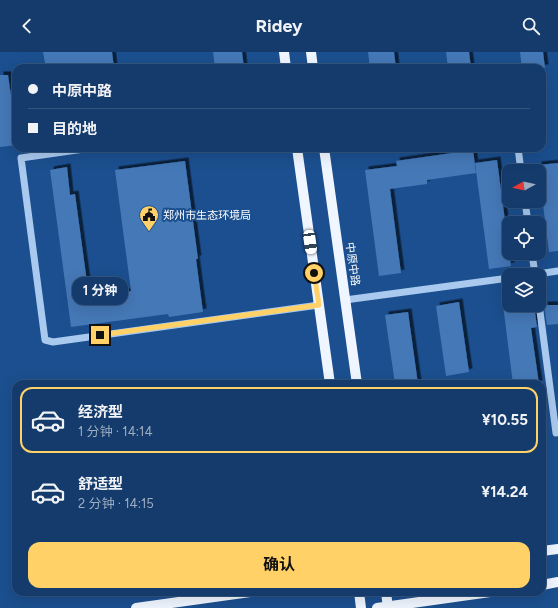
<!DOCTYPE html>
<html lang="zh">
<head>
<meta charset="utf-8">
<style>
  body { margin:0; font-family:Figtree,"Noto Sans SC",sans-serif; background:#214673; color:#f1f3f6; height:100vh; display:flex; flex-direction:column; font-size:15px; white-space:nowrap }
  * { box-sizing:border-box; margin:0 }
  p { font-size:13px; color:#9dadc1 }
  .icon { flex:none; width:22px; height:22px; fill:none; stroke:currentColor; stroke-width:2; stroke-linecap:round; stroke-linejoin:round }
  .map { position:relative; flex:1; overflow:hidden }
  .panel { position:absolute; left:12px; top:328px; width:534px; height:216px; display:flex; flex-direction:column; background:#143b6b; border-radius:12px; box-shadow:0 4px 16px #0002,0 0 0 1px #33557e }
  .panel>* { flex:none }
  .hud { position:absolute; left:12px; top:12px; width:534px; height:88px; border-radius:12px; box-shadow:0 4px 16px #0002,0 0 0 1px #33557e; display:grid; align-content:center; height:88px; padding:0 16px; background:#143b6b }
  .needle { width:26px; rotate:262deg }
  .buttons { position:absolute; left:502px; top:112px; display:grid; gap:8px }
  .buttons a { display:grid; place-items:center; width:44px; height:44px; border-radius:8px; background:#143b6b; box-shadow:0 4px 16px #0002,0 0 0 1px #33557e; font-size:20px }
  .end { position:absolute; width:18px; height:18px; margin:-9px; border:5px solid #ffd166; background:#111; box-shadow:0 0 0 2px #111 }
  .from { border-radius:50% }
  .bubble { position:absolute; height:28px; border-radius:12px; background:#143b6b; box-shadow:0 4px 16px #0002,0 0 0 1px #33557e; font-size:13px; font-weight:700; line-height:28px; text-align:center }
  .car { position:absolute; width:12px; height:24px; margin:-12px -6px; border-radius:5px; box-shadow:0 0 3px 1px #0007; background:linear-gradient(#fff 24%,#345 0 40%,#fff 0 76%,#345 0 86%,#fff 0) }
  .hud b { display:flex; align-items:center; gap:14px; height:38px; font-size:15px }
  .hud b+b { border-top:1px solid #33557e }
  .hud i { width:10px; height:10px; background:#f1f3f6 }
  ul { padding:7px 0 0; list-style:none }
  li { display:flex; align-items:center; gap:12px; height:66px; margin:0 8px 6px; padding:0 8px; border:2px solid transparent; border-radius:12px }
  li div { flex:1 }
  li b { display:block; font-size:15px }
  li em { font-style:normal; font-weight:700 }
  li.on { border-color:#ffd166 }
  li>.icon { width:36px; height:36px; stroke-width:1.5 }
  .action { display:flex; gap:8px; margin-top:auto; padding:8px 16px }
  .action a { flex:1; height:46px; border-radius:12px; background:#ffd166; color:#111; font-size:16px; font-weight:700; line-height:46px; text-align:center }
  header { display:flex; justify-content:space-between; align-items:center; height:52px; padding:0 16px; background:#143b6b; font-size:18px; font-weight:700 }
  .map>svg:first-child { display:block }
</style>
</head>
<body>
<header><svg class="icon" aria-label="back" viewBox="0 0 24 24"><path d="M15 5l-7 7 7 7"/></svg>Ridey<svg class="icon" aria-label="search" viewBox="0 0 24 24"><circle cx="10" cy="10" r="6"/><path d="M15 15l6 6"/></svg></header>
<div class="map">
<svg width="558" height="556" viewBox="0 0 558 556">
  <defs>
    <filter id="shadow"><feDropShadow dx="3.5" dy="-3.5" stdDeviation="0" flood-color="#0009"/></filter>
  </defs>
  <rect width="100%" height="100%" fill="#1b4f8f"/>
  <g fill="#4478b7" filter="url(#shadow)">
    <polygon points="43,0 112,0 114,16 46,16"/>
    <polygon points="213,0 242,0 244,16 215,16"/>
    <polygon points="368,0 394,0 396,16 370,16"/>
    <polygon points="446,0 469,0 471,16 448,16"/>
    <polygon points="520,0 543,0 545,16 522,16"/>
    <polygon points="0,23 8,23 16,78 16,93 0,95"/>
    <polygon points="473,98 476,121 427,128 427,132 390,137 401,221 379,224 365,118 397,114 396,109"/>
    <polygon points="497,108 511,214 489,217 475,111"/>
    <polygon points="185,109 198,207 196,207 203,260 169,265 168,262 71,275 50,118 67,115 70,143 75,142 89,245 131,239 115,118"/>
    <polygon points="558,111 558,199 549,200 538,113"/>
    <polygon points="459,250 469,320 446,324 436,254"/>
    <polygon points="503,253 534,253 537,275 531,276 539,332 513,332"/>
    <polygon points="544,253 558,253 558,272 547,273"/>
    <polygon points="408,260 418,332 395,332 385,263"/>
  </g>
  <g fill="none" stroke-linecap="round" stroke-linejoin="round">
    <g stroke="#a9c9ee" stroke-width="7">
      <polyline points="91,96 21,106 45,288 53,290 319,253"/>
      <polyline points="518,96 521,119"/>
      <polyline points="525,149 528,171"/>
      <polyline points="532,201 535,223"/>
      <polyline points="530,223 558,219"/>
      <polyline points="345,248 509,226"/>
      <polyline points="539,252 556,381"/>
    </g>
    <g stroke="#f0f6ff" stroke-width="10">
      <polyline points="284,0 286,16"/>
      <polyline points="311,0 313,16"/>
      <polyline points="297,96 330,332"/>
      <polyline points="324,96 357,332"/>
      <polyline points="542,499 558,497"/>
      <polyline points="542,533 558,530"/>
      <polyline points="359,540 361,556"/>
      <polyline points="386,540 388,556"/>
      <polyline points="136,556 250,540"/>
      <polyline points="377,556 490,540"/>
    </g>
  </g>
  <g fill="none" stroke-linecap="round" stroke-linejoin="round">
    <polyline stroke="#ffd166" stroke-width="5" points="100,283 319,253 314,221"/>
  </g>
  <defs>
    <symbol id="civic-pin" viewBox="-11 -11 22 30"><path d="M0 17L-7.5 6A9.5 9.5 0 1 1 7.5 6Z" fill="#ffd166" stroke="#1b4f8f"/><path d="M-.6-6.5H3V-4.5H.6V-3L4-1V1h2V6H-6V1h2V-1L-.6-3ZM-1.2 2.5V6h2.4V2.5Z" fill="#111"/></symbol>
  </defs>
  <g fill-rule="evenodd">
    <use href="#civic-pin" x="138" y="152" width="22" height="30"/>
  </g>
  <g text-anchor="middle" stroke-width="4" stroke-linejoin="round" paint-order="stroke">
    <g font-size="11" fill="#fff" stroke="#1b4f8f" text-anchor="start">
      <text x="163" y="167">郑州市生态环境局</text>
    </g>
    <g font-size="11" fill="#fff" stroke="#1b4f8f">
      <text transform="translate(353 212) rotate(82)" y="4">中原中路</text>
    </g>
  </g>
</svg>
<div class="buttons">
<a><svg class="needle" viewBox="-14 -14 28 28"><path d="M0-13l5 13h-10z" fill="#e53935"/><path d="M0 13l5-13h-10z" fill="#9dadc1"/></svg></a>
<a><svg class="icon" aria-label="locate" viewBox="0 0 24 24"><circle cx="12" cy="12" r="6"/><path d="M12 2v4M12 18v4M2 12h4M18 12h4"/></svg></a>
<a><svg class="icon" aria-label="layers" viewBox="0 0 24 24"><path d="M12 4l9 5-9 5-9-5zM3 14l9 5 9-5"/></svg></a>
</div>
<i class="end from" style="left:314px;top:221px"></i>
<i class="end" style="left:100px;top:283px"></i>
<div class="bubble" style="left:72px;top:225px;width:56px">1 分钟</div>
<i class="car" style="left:310px;top:190px;rotate:172deg"></i>
<div class="hud">
<b><i class="from"></i>中原中路</b>
<b><i></i>目的地</b>
</div>
<section class="panel">
<ul>
<li class="on"><svg class="icon" aria-label="car" viewBox="0 0 24 24"><path d="M5 17H2v-5l4-1 3-4h7l3 4 3 1v5h-3M9 17h6M6 11h13"/><circle cx="7" cy="17" r="2"/><circle cx="17" cy="17" r="2"/></svg><div><b>经济型</b><p>1 分钟 · 14:14</p></div><em>¥10.55</em></li>
<li><svg class="icon" aria-label="car" viewBox="0 0 24 24"><path d="M5 17H2v-5l4-1 3-4h7l3 4 3 1v5h-3M9 17h6M6 11h13"/><circle cx="7" cy="17" r="2"/><circle cx="17" cy="17" r="2"/></svg><div><b>舒适型</b><p>2 分钟 · 14:15</p></div><em>¥14.24</em></li>
</ul>
<div class="action"><a>确认</a></div>
</section>
</div>
</body>
</html>
